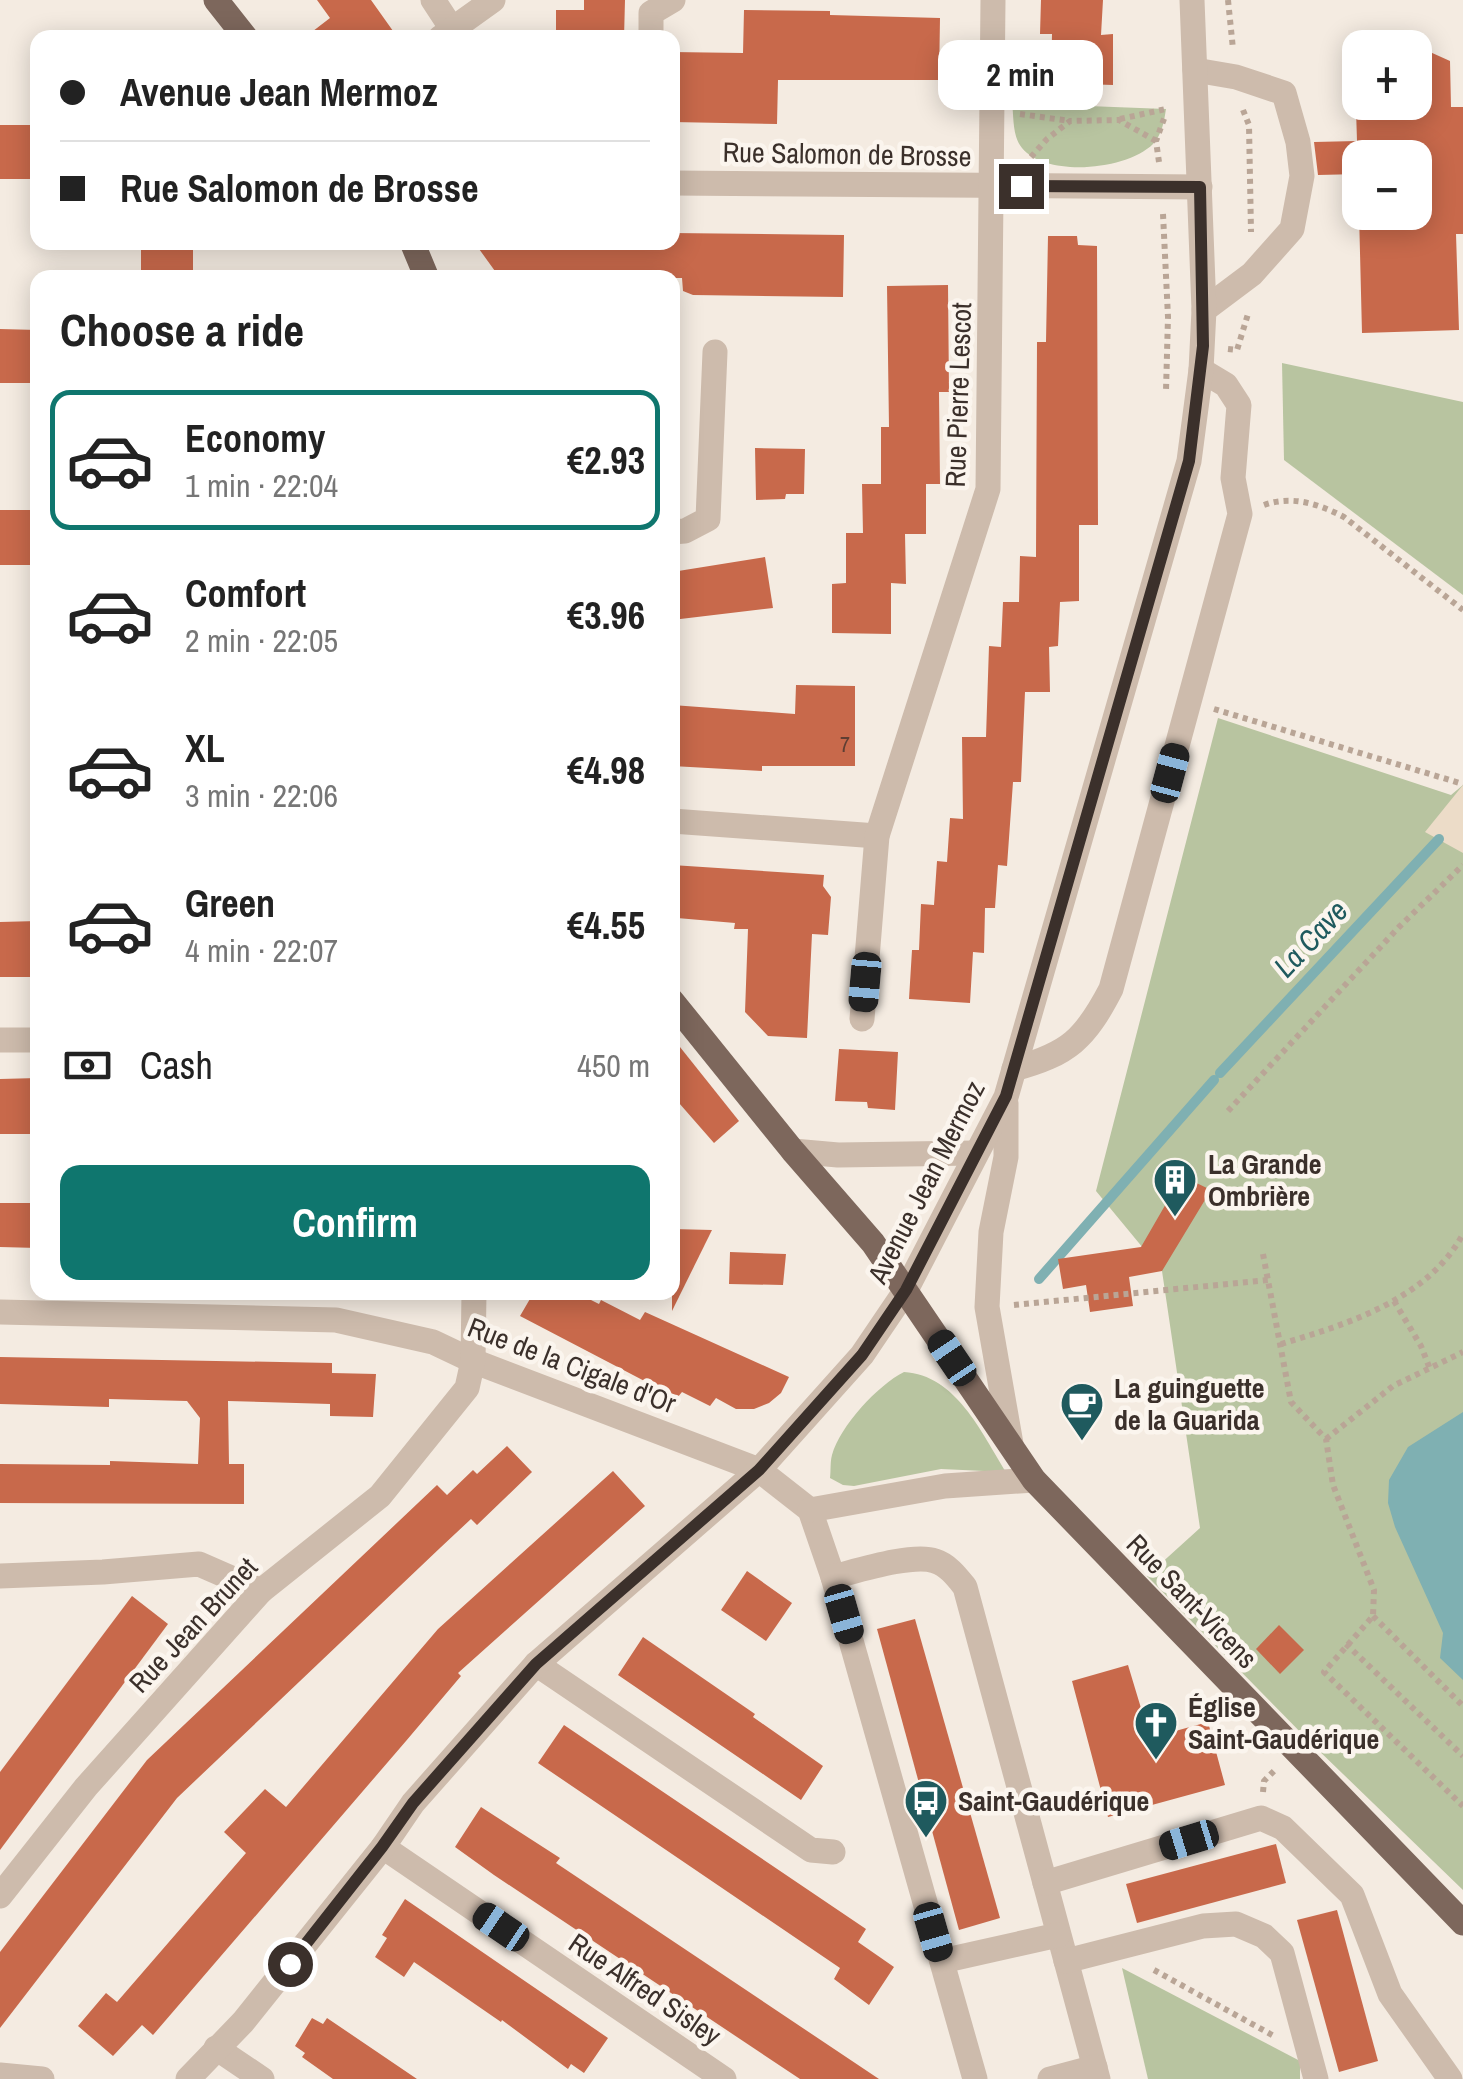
<!DOCTYPE html>
<html lang="en">
<head>
<meta charset="utf-8">
<style>
  body { margin:0; font-family:"Archivo Narrow",sans-serif; background:#f2f2f2; color:#222; height:100vh; display:flex; flex-direction:column; font-size:38px; white-space:nowrap }
  * { box-sizing:border-box; margin:0 }
  p { font-size:32px; color:#767676 }
  .icon { flex:none; width:55px; height:55px; fill:none; stroke:currentColor; stroke-width:2; stroke-linecap:round; stroke-linejoin:round }
  .map { position:relative; flex:1; overflow:hidden }
  .side { position:absolute; left:30px; top:270px; width:650px; height:1030px; display:flex; flex-direction:column; background:#fff; border-radius:20px; box-shadow:0 5px 25px #0003 }
  .side>* { flex:none }
  .guide { position:absolute; left:30px; top:30px; width:650px; height:220px; border-radius:20px; box-shadow:0 5px 25px #0003; display:grid; align-content:center; height:220px; padding:0 30px; background:#fff }
  .controls { position:absolute; left:1342px; top:30px; display:grid; gap:20px }
  .controls a { display:grid; place-items:center; width:90px; height:90px; border-radius:20px; background:#fff; box-shadow:0 5px 25px #0003; font-size:50px }
  .end { position:absolute; width:45px; height:45px; margin:-22px; border:12px solid #3b302b; background:#fff; box-shadow:0 0 0 5px #fff }
  .from { border-radius:50% }
  .bubble { position:absolute; height:70px; border-radius:20px; background:#fff; box-shadow:0 5px 25px #0003; font-size:32px; font-weight:700; line-height:70px; text-align:center }
  .car { position:absolute; width:30px; height:60px; margin:-30px -15px; border-radius:12px; box-shadow:0 0 8px 2px #0007; background:linear-gradient(#222 24%,#8ab4d8 0 40%,#222 0 76%,#8ab4d8 0 86%,#222 0) }
  .guide b { display:flex; align-items:center; gap:35px; height:95px; font-size:38px }
  .guide b+b { border-top:2px solid #e0e0e0 }
  .guide i { width:25px; height:25px; background:#222 }
  ul { padding:0; list-style:none }
  li { display:flex; align-items:center; gap:30px; height:140px; margin:0 20px 15px; padding:0 10px; border:5px solid transparent; border-radius:20px }
  li div { flex:1 }
  li b { display:block; font-size:38px }
  li em { font-style:normal; font-weight:700 }
  li.active { border-color:#0f766e }
  li>.icon { width:90px; height:90px; stroke-width:1.5 }
  h2 { padding:0 30px; font-size:45px; line-height:120px }
  .pay { display:flex; align-items:center; gap:25px; height:110px; padding:0 30px; font-size:38px }
  .pay p { margin-inline-start:auto }
  .button { display:flex; gap:20px; margin-top:auto; padding:20px 30px }
  .button a { flex:1; height:115px; border-radius:20px; background:#0f766e; color:#fff; font-size:40px; font-weight:700; line-height:115px; text-align:center }
  .map>svg:first-child { display:block }
</style>
</head>
<body>
<div class="map">
<svg width="1463" height="2079" viewBox="0 0 1463 2079">
  <rect width="100%" height="100%" fill="#f4ebe1"/>
  <g fill="#b8c4a0">
    <path d="M 1012,103 L 1166,109 C 1164,122 1162,134 1153,144 C 1127,170 1047,178 1022,148 C 1012,136 1014,117 1012,103 Z"/>
    <polygon points="1282,363 1463,402 1463,595 1284,460"/>
    <polygon points="1218,718 1451,795 1463,785 1463,1890 1313,1745 1147,1576 1200,1528 1162,1271 1096,1191"/>
    <path d="M 904,1372 C 956,1375 981,1432 1006,1472 L 941,1469 L 854,1486 L 843,1485 L 830,1478 C 831,1471 830,1462 832,1455 C 840,1426 878,1385 904,1372 Z"/>
    <polygon points="1122,1968 1300,2061 1300,2079 1148,2079"/>
  </g>
  <polygon fill="#ecdcc8" points="1463,785 1463,853 1425,832"/>
  <polygon fill="#7fb0b2" points="1463,1412 1463,1680 1440,1658 1443,1633 1395,1527 1388,1503 1389,1480 1408,1447"/>
  <g fill="none" stroke-linecap="round" stroke-linejoin="round">
    <g stroke="#7fb0b2" stroke-width="10">
      <polyline points="1220,1073 1439,839"/>
      <polyline points="1039,1279 1214,1080"/>
    </g>
  </g>
  <g fill="#c8694b">
    <polygon points="317,0 371,0 398,38 304,38 330,18"/>
    <polygon points="584,0 625,0 624,38 556,38 556,10 584,10"/>
    <polygon points="1041,0 1103,0 1101,35 1113,34 1113,85 1051,83 1052,34 1040,34"/>
    <polygon points="744,10 830,11 830,15 940,18 939,80 778,80 777,124 672,122 672,52 743,53"/>
    <polygon points="1415,52 1430,52 1450,61 1451,107 1463,107 1463,234 1456,234 1459,330 1362,333 1359,212 1415,212 1415,158 1360,158 1360,174 1318,175 1314,142 1357,141 1356,109 1378,109 1378,102 1415,102"/>
    <rect x="0" y="125" width="38" height="54"/>
    <polygon points="672,233 844,235 843,297 693,295 683,291 682,278 500,278 474,242 672,242"/>
    <polygon points="1048,236 1077,236 1078,245 1097,246 1098,525 1079,525 1079,601 1060,602 1058,646 1049,647 1050,692 1025,692 1021,782 1013,782 1007,866 998,865 995,908 985,908 984,953 973,952 970,1003 909,999 912,950 919,950 921,904 934,905 937,861 947,862 950,818 963,819 962,737 986,737 989,646 1001,647 1003,602 1019,602 1020,556 1036,557 1037,342 1046,342"/>
    <rect x="141" y="242" width="52" height="36"/>
    <polygon points="948,285 949,392 939,392 940,484 926,484 926,534 905,534 906,584 891,583 891,634 832,633 832,584 846,583 846,533 863,533 862,484 881,484 881,427 889,427 887,286"/>
    <polygon points="0,329 38,330 38,383 0,383"/>
    <polygon points="755,448 805,449 804,494 786,494 785,499 756,500"/>
    <rect x="0" y="510" width="38" height="55"/>
    <polygon points="765,557 773,608 672,620 672,572"/>
    <polygon points="796,685 855,686 855,766 762,766 762,771 672,766 672,705 795,714"/>
    <polygon points="672,865 824,875 823,886 831,897 828,935 812,934 807,1038 768,1036 745,1012 748,929 734,929 735,923 677,918 679,896 672,895"/>
    <polygon points="38,921 38,977 0,977 0,922"/>
    <polygon points="672,1037 739,1121 714,1143 672,1095"/>
    <polygon points="839,1049 898,1052 895,1110 868,1108 867,1102 835,1101"/>
    <polygon points="38,1078 38,1134 0,1134 0,1079"/>
    <polygon points="1182,1176 1211,1190 1162,1271 1129,1277 1133,1306 1090,1312 1086,1285 1063,1289 1058,1259 1141,1247"/>
    <polygon points="0,1203 38,1203 38,1248 0,1247"/>
    <polygon points="672,1229 712,1230 672,1311"/>
    <polygon points="730,1252 786,1254 783,1285 729,1284"/>
    <polygon points="534,1292 575,1292 599,1304 601,1300 640,1320 645,1312 789,1377 781,1393 769,1403 754,1409 736,1409 716,1398 710,1406 682,1392 677,1398 520,1316"/>
    <polygon points="0,1357 332,1363 332,1373 376,1374 373,1417 330,1416 330,1404 228,1401 229,1464 244,1464 244,1504 0,1503 0,1464 110,1465 110,1461 198,1464 200,1418 187,1401 109,1399 109,1407 0,1404"/>
    <polygon points="507,1446 532,1472 477,1525 471,1519 440,1548 177,1798 0,2028 0,1952 147,1760 437,1485 447,1495 473,1470 477,1474"/>
    <polygon points="613,1471 645,1506 458,1673 461,1676 406,1741 153,2035 142,2025 113,2056 78,2026 106,1993 117,2002 246,1853 224,1832 265,1789 286,1807 438,1629"/>
    <polygon points="747,1571 792,1603 766,1641 721,1610"/>
    <polygon points="132,1596 168,1624 0,1850 0,1772"/>
    <polygon points="915,1619 1000,1918 959,1930 877,1629"/>
    <polygon points="1279,1625 1304,1650 1280,1674 1256,1649"/>
    <polygon points="643,1637 755,1714 753,1717 823,1766 801,1800 618,1675"/>
    <polygon points="1128,1665 1150,1738 1208,1722 1225,1785 1108,1817 1072,1681"/>
    <polygon points="564,1725 866,1929 858,1942 894,1967 869,2005 834,1979 840,1968 538,1763"/>
    <polygon points="481,1807 560,1858 556,1863 879,2079 800,2079 494,1875 455,1847"/>
    <polygon points="1276,1844 1286,1883 1137,1923 1126,1884"/>
    <polygon points="405,1899 608,2038 584,2073 571,2064 568,2069 502,2020 501,2022 414,1962 404,1977 375,1957 387,1938 382,1935"/>
    <polygon points="1337,1910 1378,2061 1339,2072 1297,1920"/>
    <polygon points="312,2018 323,2024 327,2018 417,2079 333,2079 302,2057 305,2053 295,2046"/>
  </g>
  <g fill="none" stroke-linecap="round" stroke-linejoin="round">
    <g stroke="#b9a596" stroke-width="6" stroke-dasharray="5 5" stroke-linecap="butt">
      <polyline points="1228,0 1233,49"/>
      <polyline points="1243,110 1249,125 1251,232"/>
      <polyline points="1020,114 1070,121"/>
      <polyline points="1120,119 1166,109"/>
      <polyline points="1031,157 1047,139 1070,121 1119,120 1156,141"/>
      <polyline points="1159,162 1156,141 1165,116"/>
      <polyline points="1163,214 1168,317 1166,391"/>
      <polyline points="1228,349 1237,350 1248,314"/>
      <path d="M 1264,505 C 1292,495 1319,504 1344,517 L 1463,610"/>
      <polyline points="1214,709 1463,784"/>
      <polyline points="1228,1111 1399,927 1463,865"/>
      <polyline points="1263,1254 1291,1402 1326,1439 1333,1485 1374,1590 1373,1616 1324,1672 1463,1806"/>
      <polyline points="1394,1301 1421,1346 1430,1369"/>
      <polyline points="1014,1305 1268,1280"/>
      <path d="M 1281,1344 C 1348,1324 1428,1299 1463,1234"/>
      <polyline points="1326,1439 1393,1386 1463,1352"/>
      <polyline points="1373,1616 1463,1706"/>
      <polyline points="1346,1644 1463,1756"/>
      <polyline points="1263,1792 1264,1781 1276,1769"/>
      <polyline points="1154,1970 1274,2036"/>
    </g>
    <g stroke="#cdbbac" stroke-width="25">
      <polyline points="433,0 458,38"/>
      <polyline points="651,37 651,13 673,0"/>
      <polyline points="440,38 493,0"/>
      <polyline points="1195,70 1236,77 1284,93 1298,142 1302,176 1292,229 1252,274 1204,310"/>
      <polyline points="672,183 1200,187"/>
      <polyline points="672,532 685,531 708,519 715,352"/>
      <polyline points="672,821 877,836"/>
      <polyline points="862,1019 877,836 988,489 993,0"/>
      <polyline points="0,1040 38,1040"/>
      <path d="M 1014,1069 C 1069,1054 1085,1039 1111,989 L 1240,514 L 1233,478 L 1239,405 L 1226,385 L 1201,370"/>
      <polyline points="1006,1103 1006,1157 991,1232 987,1307 1011,1444"/>
      <polyline points="793,1151 838,1155 975,1153"/>
      <polyline points="0,1312 336,1320 433,1342 473,1361 759,1470 810,1510 833,1577 975,2079"/>
      <polyline points="810,1510 945,1486 1034,1480"/>
      <polyline points="0,1576 103,1572 199,1564 261,1591"/>
      <path d="M 833,1577 C 857,1571 913,1553 935,1561 C 948,1565 957,1577 965,1587 L 1098,2079"/>
      <polyline points="536,1664 811,1850 833,1852"/>
      <polyline points="383,1847 724,2079"/>
      <polyline points="1045,1883 1261,1818 1283,1828 1352,1895 1390,1994 1450,2079"/>
      <polyline points="0,1896 86,1787 261,1591 380,1496 467,1388 473,1361 474,1292"/>
      <polyline points="942,1961 1058,1935"/>
      <polyline points="1066,1961 1203,1926 1236,1924 1264,1936 1282,1953 1316,2079"/>
      <polyline points="216,2048 262,2079"/>
      <polyline points="0,2075 42,2079"/>
      <polyline points="188,2079 243,2022 383,1847 413,1803 536,1664 759,1470 862,1355 906,1290 1006,1097 1189,461 1201,370 1204,310 1192,0"/>
      <polyline points="1050,2079 1095,2067"/>
    </g>
    <g stroke="#7d675c" stroke-width="25">
      <polyline points="216,0 246,38"/>
      <polyline points="412,242 427,278"/>
      <polyline points="672,1001 793,1151 873,1243 1034,1480 1463,1923"/>
    </g>
  </g>
  <g fill="none" stroke-linecap="round" stroke-linejoin="round">
    <polyline stroke="#3b302b" stroke-width="12" points="290,1964 382,1847 413,1803 536,1664 759,1470 862,1355 906,1290 1006,1096 1189,461 1203,346 1200,187 1021,186"/>
  </g>
  <defs>
    <symbol id="building-pin" viewBox="-11 -11 22 30"><path d="M0 17L-7.5 6A9.5 9.5 0 1 1 7.5 6Z" fill="#1f5a5e" stroke="#fbf5ee"/><path d="M-4-6H4V6H1V3H-1V6H-4ZM-2.5-4.3h1.7v1.8h-1.7ZM.8-4.3h1.7v1.8H.8ZM-2.5-1h1.7V.8h-1.7ZM.8-1h1.7V.8H.8Z" fill="#fff"/></symbol>
    <symbol id="cafe-pin" viewBox="-11 -11 22 30"><path d="M0 17L-7.5 6A9.5 9.5 0 1 1 7.5 6Z" fill="#1f5a5e" stroke="#fbf5ee"/><path d="M-5.5-4.5H6V0H3Q3 3.5 0 3.5H-2.5Q-5.5 3.5-5.5 0ZM3-3.2v2h1.7v-2ZM-6 4.5H4V6H-6Z" fill="#fff"/></symbol>
    <symbol id="church-pin" viewBox="-11 -11 22 30"><path d="M0 17L-7.5 6A9.5 9.5 0 1 1 7.5 6Z" fill="#1f5a5e" stroke="#fbf5ee"/><path d="M-1.2-6h2.4v3.5h3.3v2.4h-3.3V6h-2.4V-.1h-3.3v-2.4h3.3Z" fill="#fff"/></symbol>
    <symbol id="bus-pin" viewBox="-11 -11 22 30"><path d="M0 17L-7.5 6A9.5 9.5 0 1 1 7.5 6Z" fill="#1f5a5e" stroke="#fbf5ee"/><path d="M-5-6H5V4H4V6H2V4H-2V6H-4V4H-5ZM-3.5-4V0h7V-4ZM-3.5 1.2v1.5H-2V1.2ZM2 1.2v1.5H3.5V1.2Z" fill="#fff"/></symbol>
  </defs>
  <g fill-rule="evenodd">
    <use href="#building-pin" x="1150" y="1155" width="50" height="68"/>
    <use href="#cafe-pin" x="1057" y="1379" width="50" height="68"/>
    <use href="#church-pin" x="1131" y="1698" width="50" height="68"/>
    <use href="#bus-pin" x="901" y="1776" width="50" height="68"/>
  </g>
  <g text-anchor="middle" stroke-width="9" stroke-linejoin="round" paint-order="stroke">
    <g font-size="22" fill="#5e3e33">
      <text x="845" y="752">7</text>
    </g>
    <g font-size="28" fill="#3b302b" stroke="#fbf5ee">
      <text transform="translate(847 154) rotate(1)" y="10">Rue Salomon de Brosse</text>
      <text transform="translate(958 395) rotate(-88)" y="10">Rue Pierre Lescot</text>
      <text transform="translate(926 1182) rotate(-63)" y="10">Avenue Jean Mermoz</text>
      <text transform="translate(572 1365) rotate(21)" y="10">Rue de la Cigale d'Or</text>
      <text transform="translate(1192 1601) rotate(46)" y="10">Rue Sant-Vicens</text>
      <text transform="translate(193 1625) rotate(-47)" y="10">Rue Jean Brunet</text>
      <text transform="translate(645 1989) rotate(34)" y="10">Rue Alfred Sisley</text>
    </g>
    <g font-size="28" font-weight="bold" fill="#3b302b" stroke="#fbf5ee" text-anchor="start">
      <text x="1208" y="1174">La Grande<tspan x="1208" dy="32">Ombrière</tspan></text>
      <text x="1114" y="1398">La guinguette<tspan x="1114" dy="32">de la Guarida</tspan></text>
      <text x="1188" y="1717">Église<tspan x="1188" dy="32">Saint-Gaudérique</tspan></text>
      <text x="958" y="1811">Saint-Gaudérique</text>
    </g>
    <g font-size="30" font-style="italic" fill="#1f5a5e" stroke="#fbf5ee">
      <text transform="translate(1311 939) rotate(-47)" y="10">La Cave</text>
    </g>
  </g>
</svg>
<div class="controls">
<a>+</a>
<a>−</a>
</div>
<i class="end from" style="left:290px;top:1964px"></i>
<i class="end" style="left:1021px;top:186px"></i>
<div class="bubble" style="left:938px;top:40px;width:165px">2 min</div>
<i class="car" style="left:1170px;top:773px;rotate:15deg"></i>
<i class="car" style="left:865px;top:982px;rotate:185deg"></i>
<i class="car" style="left:952px;top:1358px;rotate:326deg"></i>
<i class="car" style="left:844px;top:1614px;rotate:164deg"></i>
<i class="car" style="left:1189px;top:1840px;rotate:253deg"></i>
<i class="car" style="left:501px;top:1927px;rotate:304deg"></i>
<i class="car" style="left:933px;top:1932px;rotate:164deg"></i>
<div class="guide">
<b><i class="from"></i>Avenue Jean Mermoz</b>
<b><i></i>Rue Salomon de Brosse</b>
</div>
<section class="side">
<h2>Choose a ride</h2>
<ul>
<li class="active"><svg class="icon" aria-label="car" viewBox="0 0 24 24"><path d="M5 17H2v-5l4-1 3-4h7l3 4 3 1v5h-3M9 17h6M6 11h13"/><circle cx="7" cy="17" r="2"/><circle cx="17" cy="17" r="2"/></svg><div><b>Economy</b><p>1 min · 22:04</p></div><em>€2.93</em></li>
<li><svg class="icon" aria-label="car" viewBox="0 0 24 24"><path d="M5 17H2v-5l4-1 3-4h7l3 4 3 1v5h-3M9 17h6M6 11h13"/><circle cx="7" cy="17" r="2"/><circle cx="17" cy="17" r="2"/></svg><div><b>Comfort</b><p>2 min · 22:05</p></div><em>€3.96</em></li>
<li><svg class="icon" aria-label="car" viewBox="0 0 24 24"><path d="M5 17H2v-5l4-1 3-4h7l3 4 3 1v5h-3M9 17h6M6 11h13"/><circle cx="7" cy="17" r="2"/><circle cx="17" cy="17" r="2"/></svg><div><b>XL</b><p>3 min · 22:06</p></div><em>€4.98</em></li>
<li><svg class="icon" aria-label="car" viewBox="0 0 24 24"><path d="M5 17H2v-5l4-1 3-4h7l3 4 3 1v5h-3M9 17h6M6 11h13"/><circle cx="7" cy="17" r="2"/><circle cx="17" cy="17" r="2"/></svg><div><b>Green</b><p>4 min · 22:07</p></div><em>€4.55</em></li>
</ul>
<div class="pay"><svg class="icon" aria-label="cash" viewBox="0 0 24 24"><path d="M3 7h18v10H3z"/><circle cx="12" cy="12" r="2"/></svg>Cash<p>450 m</p></div>
<div class="button"><a>Confirm</a></div>
</section>
</div>
</body>
</html>
